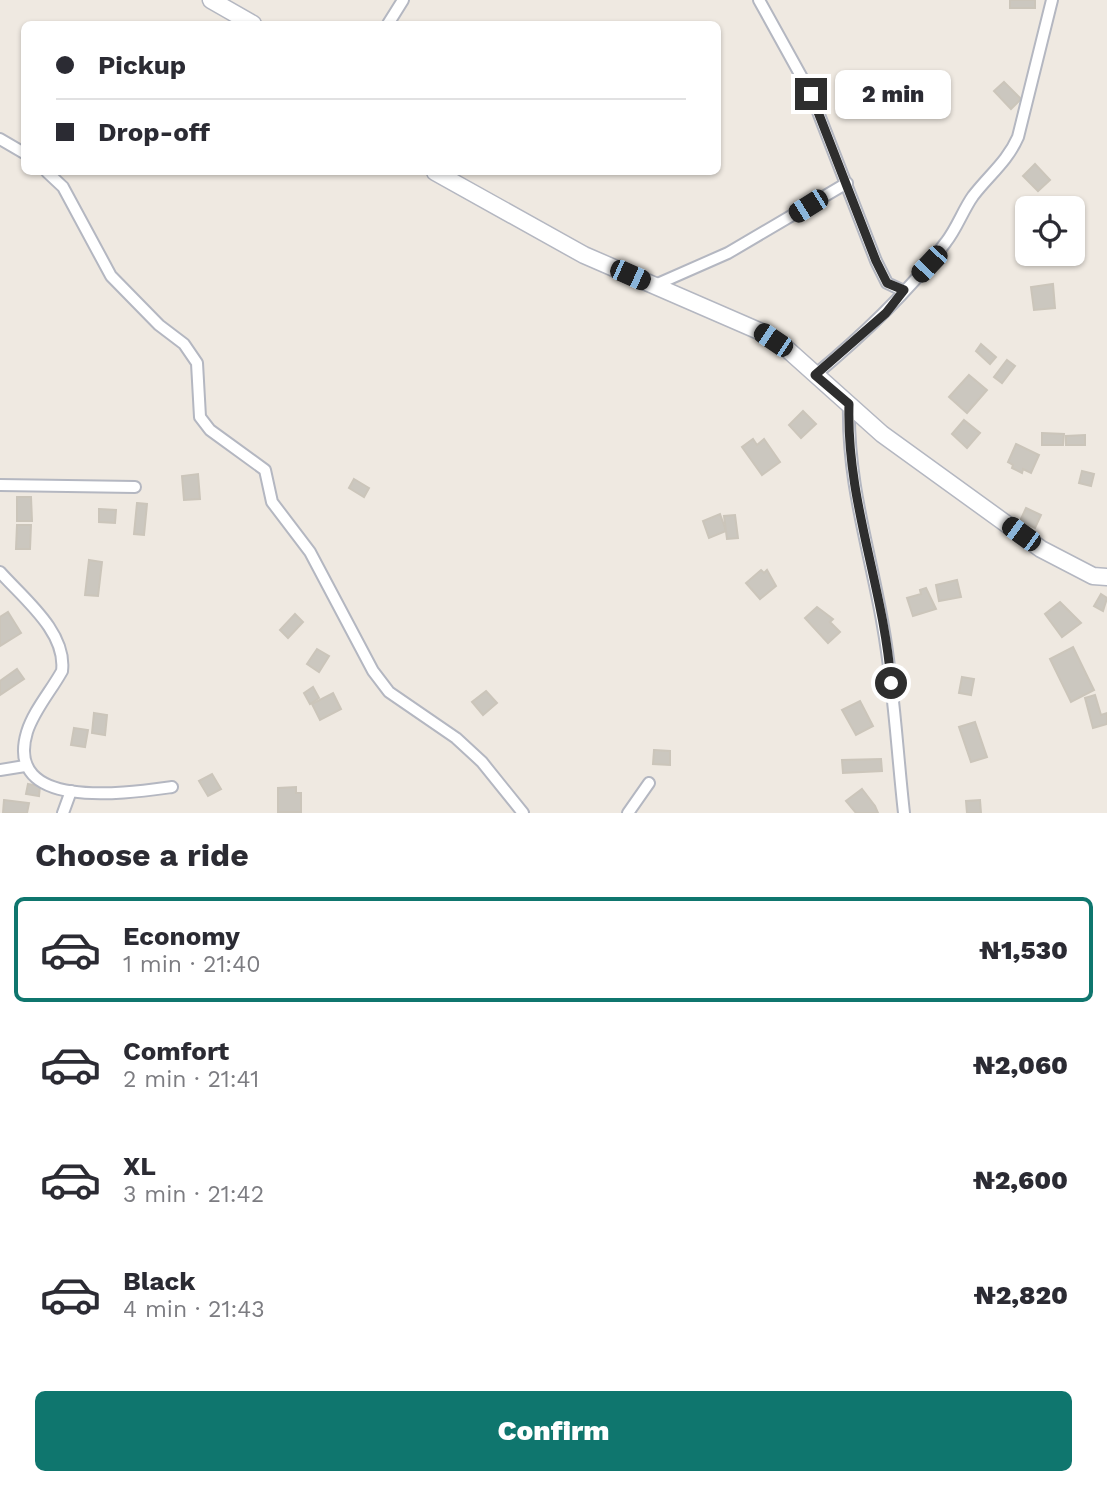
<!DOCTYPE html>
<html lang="en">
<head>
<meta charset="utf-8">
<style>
  body { margin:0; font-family:"Work Sans",sans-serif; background:#f7f7f7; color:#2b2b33; height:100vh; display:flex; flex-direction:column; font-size:26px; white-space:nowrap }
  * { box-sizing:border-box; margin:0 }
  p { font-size:23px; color:#7c7c81 }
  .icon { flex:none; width:38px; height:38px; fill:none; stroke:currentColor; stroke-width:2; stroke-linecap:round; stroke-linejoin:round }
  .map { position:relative; height:813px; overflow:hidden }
  .panel { display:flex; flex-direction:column; background:#fff; flex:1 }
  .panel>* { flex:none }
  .guide { position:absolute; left:21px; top:21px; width:700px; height:154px; border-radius:10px; box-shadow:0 2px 5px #0004; display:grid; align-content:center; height:154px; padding:0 35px; background:#fff }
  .controls { position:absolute; left:1015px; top:196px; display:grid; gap:14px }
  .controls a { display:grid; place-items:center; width:70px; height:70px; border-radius:10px; background:#fff; box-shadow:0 2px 5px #0004; font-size:35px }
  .end { position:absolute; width:32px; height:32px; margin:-16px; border:9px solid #2e2e2e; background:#fff; box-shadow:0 0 0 4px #fff }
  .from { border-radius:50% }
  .bubble { position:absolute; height:49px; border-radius:10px; background:#fff; box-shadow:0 2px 5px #0004; font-size:23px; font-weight:800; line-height:49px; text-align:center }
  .car { position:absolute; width:21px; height:42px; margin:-21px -10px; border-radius:9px; box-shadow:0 0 5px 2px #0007; background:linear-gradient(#222 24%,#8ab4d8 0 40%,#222 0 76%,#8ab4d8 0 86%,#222 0) }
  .guide b { display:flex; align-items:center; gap:24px; height:66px; font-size:26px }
  .guide b+b { border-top:2px solid #e1e1e2 }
  .guide i { width:18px; height:18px; background:#2b2b33 }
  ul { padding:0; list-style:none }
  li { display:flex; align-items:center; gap:21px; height:105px; margin:0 14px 10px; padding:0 21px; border:4px solid transparent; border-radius:10px }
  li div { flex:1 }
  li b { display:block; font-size:26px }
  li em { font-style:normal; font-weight:800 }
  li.active { border-color:#0f766e }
  li>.icon { width:63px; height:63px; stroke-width:1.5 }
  h2 { padding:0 35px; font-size:32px; line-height:84px }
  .cta { display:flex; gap:14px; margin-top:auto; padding:14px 35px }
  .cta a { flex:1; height:80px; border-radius:10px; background:#0f766e; color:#fff; font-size:28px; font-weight:800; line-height:80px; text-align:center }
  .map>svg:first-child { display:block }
</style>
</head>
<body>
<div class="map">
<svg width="1107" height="813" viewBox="0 0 1107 813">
  <rect width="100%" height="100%" fill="#efe9e1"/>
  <g fill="#cbc7bf" stroke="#cbc5ba" stroke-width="2">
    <rect x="1010" y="0" width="25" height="8"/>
    <polygon points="1004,82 1021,99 1011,109 994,91"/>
    <polygon points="1035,164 1050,180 1038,191 1023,176"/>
    <polygon points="1053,284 1055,308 1034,310 1031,287"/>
    <polygon points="981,344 996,357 990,364 976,351"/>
    <polygon points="1007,360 1015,366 1002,383 994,377"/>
    <polygon points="969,375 987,390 967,413 949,397"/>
    <polygon points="803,411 816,424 801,438 789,425"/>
    <polygon points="964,420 980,433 967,448 952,434"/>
    <polygon points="1042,433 1064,434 1063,445 1042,445"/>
    <polygon points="1085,435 1085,445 1066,445 1066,436"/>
    <polygon points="753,439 757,445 764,439 780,462 762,475 742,447"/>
    <polygon points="1016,444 1039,455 1031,473 1023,469 1022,473 1012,468 1013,465 1008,462"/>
    <polygon points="1082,471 1094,474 1091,486 1079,483"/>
    <polygon points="198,474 200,499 184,500 182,476"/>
    <polygon points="354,479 369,488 364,497 349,488"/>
    <polygon points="17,497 31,497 32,521 17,521"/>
    <polygon points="137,503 147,504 144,535 134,534"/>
    <polygon points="1026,508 1041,515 1035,528 1020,521"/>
    <polygon points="99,509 116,510 115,523 99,522"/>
    <polygon points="720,514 726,531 709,538 703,521"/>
    <polygon points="735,515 738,538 727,539 724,516"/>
    <polygon points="17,525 31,525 30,549 16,549"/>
    <polygon points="89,560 102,562 98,596 85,595"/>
    <polygon points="761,570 764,573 767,570 776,586 760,599 746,583"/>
    <polygon points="957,580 961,597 939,601 936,585"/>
    <polygon points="926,588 936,609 913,616 907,598 921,594 920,590"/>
    <polygon points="1101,594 1107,598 1103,611 1094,606"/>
    <polygon points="1060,602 1081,623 1062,637 1045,614"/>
    <polygon points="817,607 833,619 830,622 840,632 828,643 805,618"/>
    <polygon points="8,612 21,633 0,646 0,617"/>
    <polygon points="295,614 303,622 288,638 280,630"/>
    <polygon points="1073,647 1094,690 1071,702 1050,659"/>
    <polygon points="317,649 329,656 319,672 307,664"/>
    <polygon points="17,669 24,679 0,695 0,681"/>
    <polygon points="962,677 974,679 971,695 959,693"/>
    <polygon points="313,687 319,698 310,704 304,693"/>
    <polygon points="486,691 497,703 483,715 472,702"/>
    <polygon points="333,693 341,709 320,720 312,704"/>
    <polygon points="1095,695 1101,715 1107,713 1107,724 1093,728 1085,698"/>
    <polygon points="860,701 873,726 856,735 842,710"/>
    <polygon points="94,713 107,715 105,735 92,733"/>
    <polygon points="975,722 987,757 971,762 959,727"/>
    <polygon points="74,728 88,730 85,747 71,745"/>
    <polygon points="654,750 670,751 670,765 653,764"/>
    <polygon points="881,759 882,771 843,773 842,760"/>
    <polygon points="212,774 221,789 208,796 199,781"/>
    <polygon points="28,784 40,786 39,796 26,794"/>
    <polygon points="296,787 296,793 301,793 301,812 278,812 278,788"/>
    <polygon points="862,789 875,806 878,813 856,813 846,801"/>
    <polygon points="4,800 29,803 27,813 3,813"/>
    <polygon points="980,800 981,813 967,813 966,801"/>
  </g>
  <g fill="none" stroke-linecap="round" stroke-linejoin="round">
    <defs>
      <g id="street">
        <polyline points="759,0 811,94 876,261 887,283 904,291"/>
        <polyline points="388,24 403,0"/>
        <polyline points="0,139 24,153"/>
        <polyline points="47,172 63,187 111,276 159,325 184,344 197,363 200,417 210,430 265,470 272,502 310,552 373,671 389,692 456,738 482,762 523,813"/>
        <polyline points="653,286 728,253 847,183"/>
        <path d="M 815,375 C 863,335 909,292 946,242 C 957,228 963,210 973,196 C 989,175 1007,162 1018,137 L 1052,0"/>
        <path d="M 849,404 C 847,483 870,550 883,626 C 894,688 897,751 904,813"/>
        <polyline points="0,485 135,487"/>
        <path d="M 0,572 C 23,598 67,632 62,671 C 51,691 34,710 27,732 C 3,812 128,793 172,787"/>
        <polyline points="0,770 25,766"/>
        <polyline points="63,813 71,791"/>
        <polyline points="628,813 649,783"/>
      </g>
      <g id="secondary">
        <polyline points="211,0 253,24"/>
        <polyline points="435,172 584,255 759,331 787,349 882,434 1041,549 1093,576 1107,577"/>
      </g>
    </defs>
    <use href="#street" stroke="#b4b7c1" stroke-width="14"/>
    <use href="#secondary" stroke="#b4b7c1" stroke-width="19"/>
    <use href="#street" stroke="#fff" stroke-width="10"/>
    <use href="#secondary" stroke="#fff" stroke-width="16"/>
  </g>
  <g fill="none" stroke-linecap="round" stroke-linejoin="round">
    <path stroke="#2e2e2e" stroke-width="9" d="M 811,94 L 876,261 L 887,283 L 904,290 L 886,313 L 815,375 L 849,404 C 846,501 884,587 891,683"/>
  </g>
</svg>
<div class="controls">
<a><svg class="icon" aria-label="locate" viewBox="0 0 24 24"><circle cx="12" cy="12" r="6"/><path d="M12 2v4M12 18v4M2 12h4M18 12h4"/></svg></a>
</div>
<i class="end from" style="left:891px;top:683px"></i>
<i class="end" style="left:811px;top:94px"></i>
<div class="bubble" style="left:835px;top:70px;width:116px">2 min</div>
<i class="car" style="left:808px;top:206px;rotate:238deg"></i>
<i class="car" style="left:929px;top:264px;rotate:223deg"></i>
<i class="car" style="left:630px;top:275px;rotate:114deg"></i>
<i class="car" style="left:773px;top:340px;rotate:304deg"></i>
<i class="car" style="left:1021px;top:534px;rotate:306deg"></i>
<div class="guide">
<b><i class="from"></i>Pickup</b>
<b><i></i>Drop-off</b>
</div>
</div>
<section class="panel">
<h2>Choose a ride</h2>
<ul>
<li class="active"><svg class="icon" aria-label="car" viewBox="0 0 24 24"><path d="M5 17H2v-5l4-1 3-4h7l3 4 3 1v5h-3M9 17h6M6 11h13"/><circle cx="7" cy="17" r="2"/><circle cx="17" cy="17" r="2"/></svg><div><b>Economy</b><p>1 min · 21:40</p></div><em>₦1,530</em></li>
<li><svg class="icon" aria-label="car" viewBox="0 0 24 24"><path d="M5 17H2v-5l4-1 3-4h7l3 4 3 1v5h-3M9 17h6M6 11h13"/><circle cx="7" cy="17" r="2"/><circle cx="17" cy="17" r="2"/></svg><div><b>Comfort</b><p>2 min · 21:41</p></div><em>₦2,060</em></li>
<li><svg class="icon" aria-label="car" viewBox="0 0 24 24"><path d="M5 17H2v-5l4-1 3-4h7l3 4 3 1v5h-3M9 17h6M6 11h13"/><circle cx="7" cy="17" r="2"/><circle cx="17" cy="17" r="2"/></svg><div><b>XL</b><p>3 min · 21:42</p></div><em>₦2,600</em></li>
<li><svg class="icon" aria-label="car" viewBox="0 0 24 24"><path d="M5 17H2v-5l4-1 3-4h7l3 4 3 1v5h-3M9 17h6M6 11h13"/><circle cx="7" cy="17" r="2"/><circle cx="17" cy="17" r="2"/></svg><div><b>Black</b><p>4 min · 21:43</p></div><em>₦2,820</em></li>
</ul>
<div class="cta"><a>Confirm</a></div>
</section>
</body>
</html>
